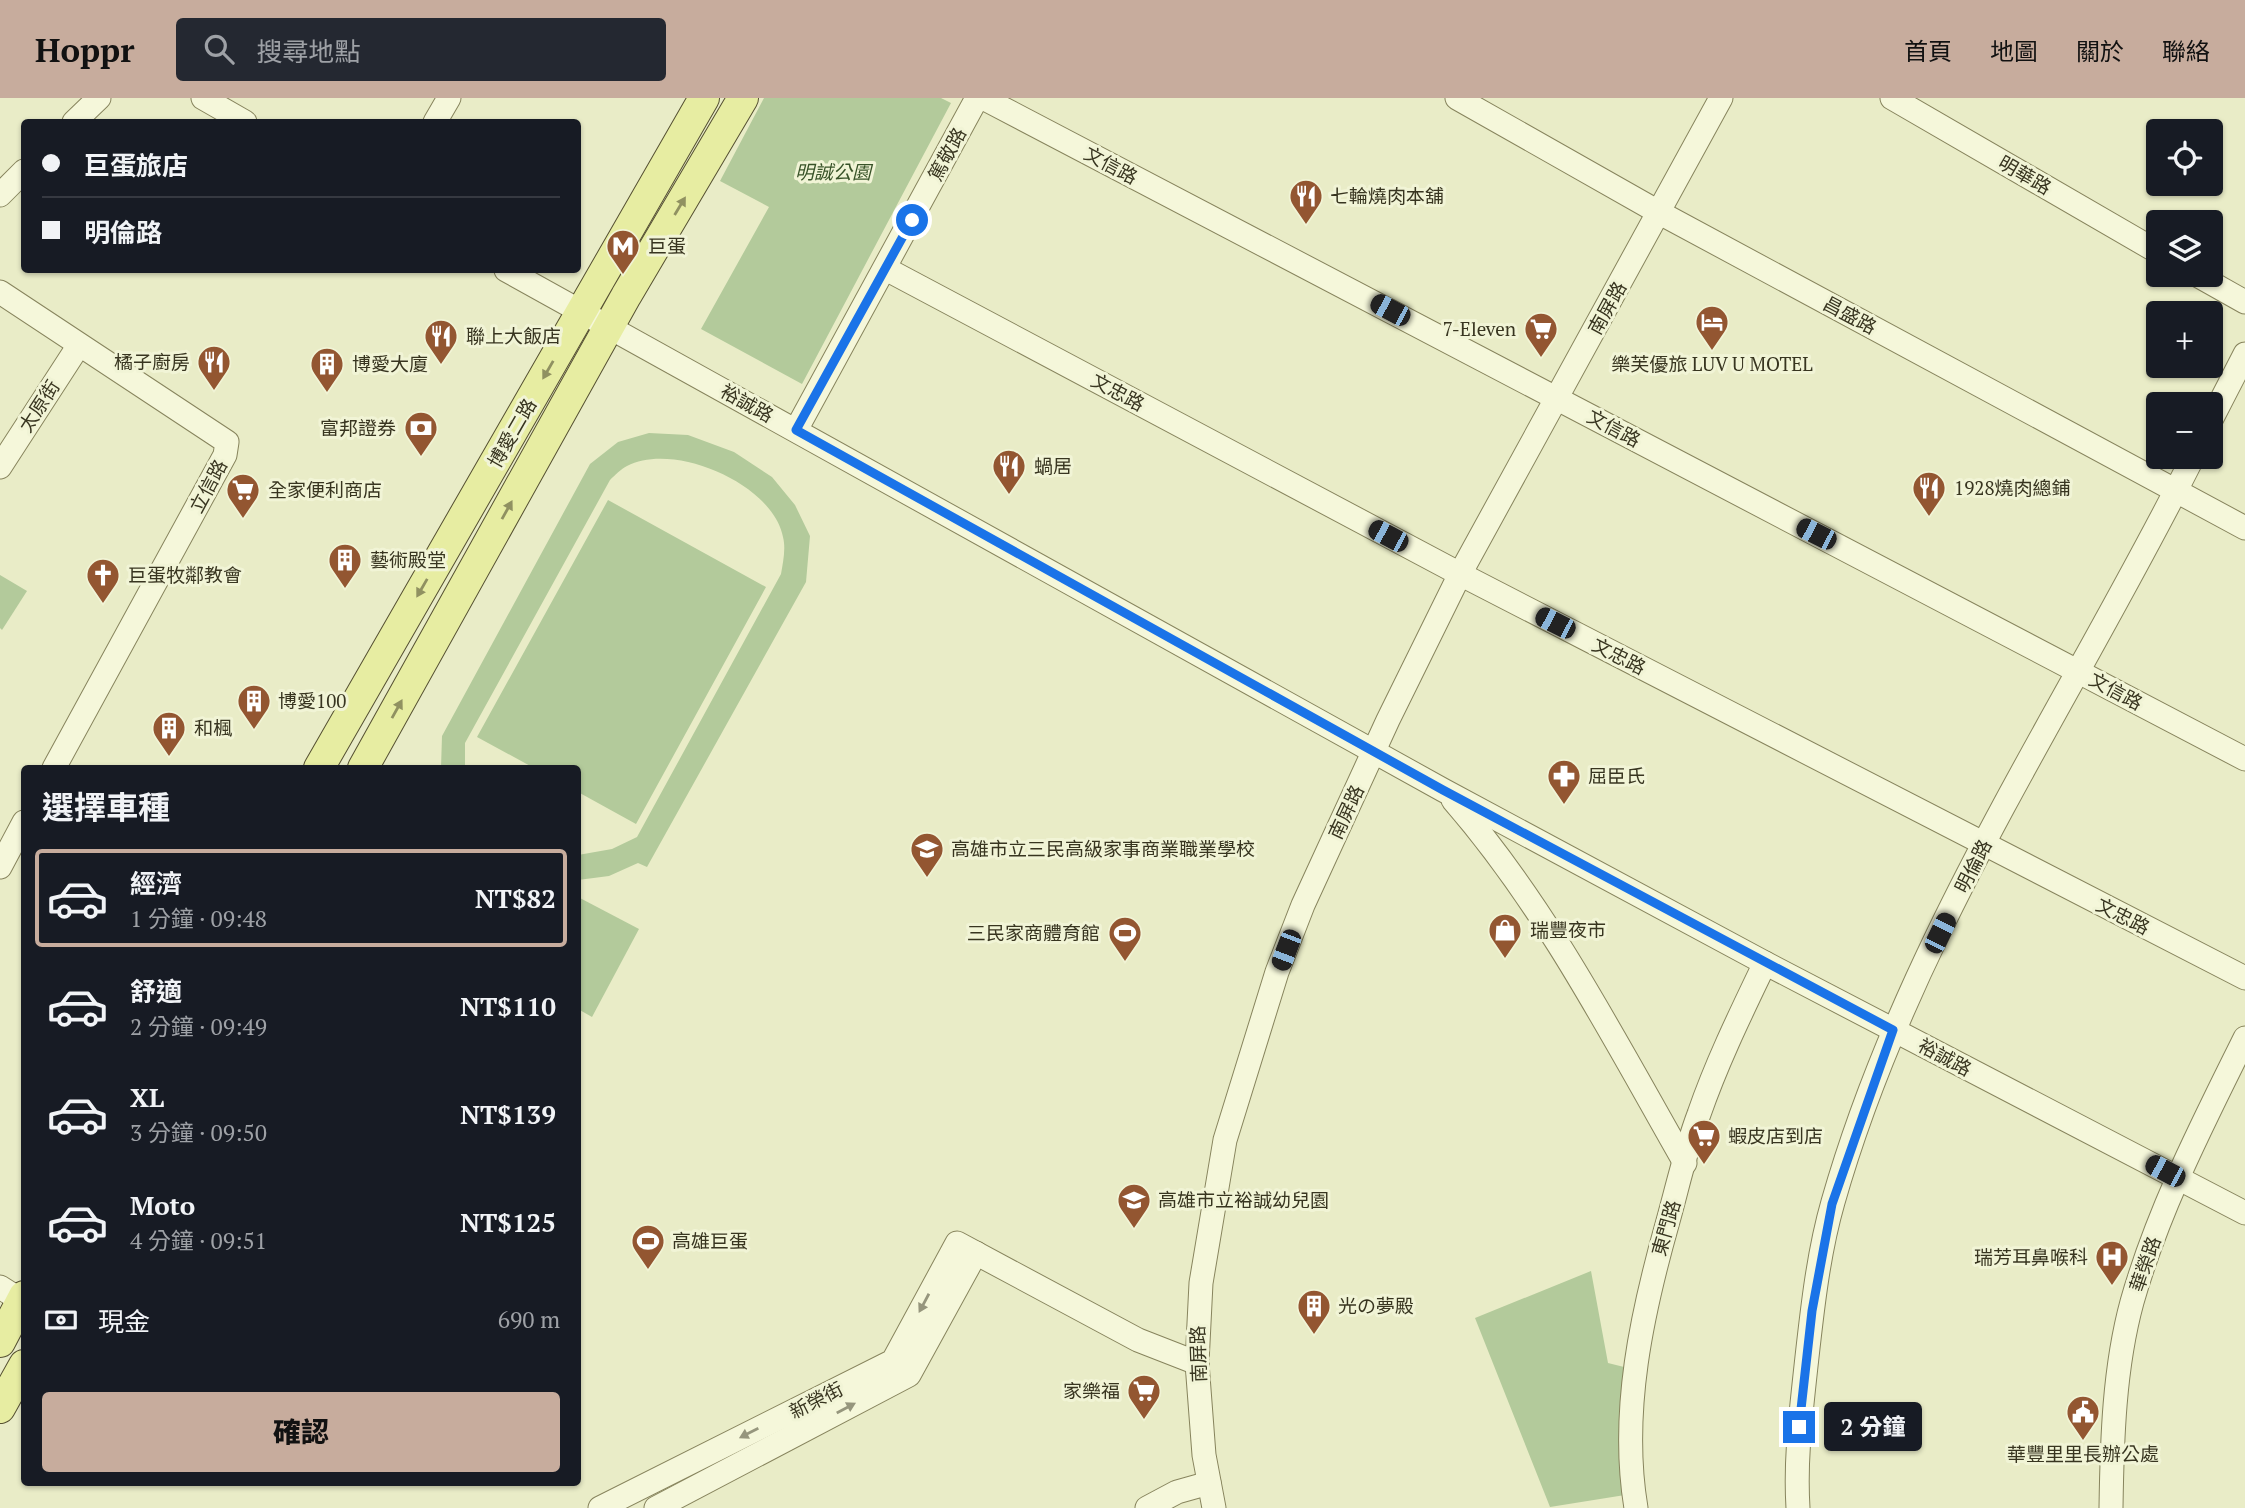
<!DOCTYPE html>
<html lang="zh-TW">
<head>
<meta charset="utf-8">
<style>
  body { margin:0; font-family:"PT Serif","Noto Sans TC","Noto Sans JP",serif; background:#242831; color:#f1f3f6; height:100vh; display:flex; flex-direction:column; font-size:26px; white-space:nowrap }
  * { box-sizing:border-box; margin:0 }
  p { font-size:23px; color:#9ea1a6 }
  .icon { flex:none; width:38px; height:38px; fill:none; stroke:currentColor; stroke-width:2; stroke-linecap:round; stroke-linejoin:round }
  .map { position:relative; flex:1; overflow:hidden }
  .panel { position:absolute; left:21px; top:667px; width:560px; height:721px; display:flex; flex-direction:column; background:#171b24; border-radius:7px; box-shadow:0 2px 5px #0004 }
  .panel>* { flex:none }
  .hud { position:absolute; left:21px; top:21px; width:560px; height:154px; border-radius:7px; box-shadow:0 2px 5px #0004; display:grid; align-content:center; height:154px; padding:0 21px; background:#171b24 }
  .controls { position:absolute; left:2146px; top:21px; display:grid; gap:14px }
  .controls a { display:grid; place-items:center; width:77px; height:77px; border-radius:7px; background:#171b24; box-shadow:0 2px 5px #0004; font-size:35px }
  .end { position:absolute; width:32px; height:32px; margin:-16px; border:9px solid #1a73e8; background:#fff; box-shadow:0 0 0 4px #fff }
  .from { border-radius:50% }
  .bubble { position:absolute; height:49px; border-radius:7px; background:#171b24; box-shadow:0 2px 5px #0004; font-size:23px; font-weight:800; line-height:49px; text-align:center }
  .car { position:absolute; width:21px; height:42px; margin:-21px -10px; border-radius:9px; box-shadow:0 0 5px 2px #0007; background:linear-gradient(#222 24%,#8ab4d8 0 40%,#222 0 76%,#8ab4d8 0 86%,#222 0) }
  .hud b { display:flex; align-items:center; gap:24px; height:66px; font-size:26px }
  .hud b+b { border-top:2px solid #363941 }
  .hud i { width:18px; height:18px; background:#f1f3f6 }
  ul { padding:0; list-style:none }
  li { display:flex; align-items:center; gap:21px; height:98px; margin:0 14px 10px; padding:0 7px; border:4px solid transparent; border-radius:7px }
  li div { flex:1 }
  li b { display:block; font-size:26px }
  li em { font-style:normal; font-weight:800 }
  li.active { border-color:#c7ac9d }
  li>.icon { width:63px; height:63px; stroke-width:1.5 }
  h2 { padding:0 21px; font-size:32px; line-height:84px }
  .pay { display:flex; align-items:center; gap:18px; height:77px; padding:0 21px; font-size:26px }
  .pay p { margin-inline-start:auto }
  .primary-button { display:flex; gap:14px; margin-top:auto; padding:14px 21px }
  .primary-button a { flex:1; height:80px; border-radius:7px; background:#c7ac9d; color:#111; font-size:28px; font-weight:800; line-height:80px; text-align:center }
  header { display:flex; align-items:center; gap:42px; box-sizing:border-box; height:98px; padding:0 35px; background:#c7ac9d; color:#111 }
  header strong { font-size:33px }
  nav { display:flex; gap:38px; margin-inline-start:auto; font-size:24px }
  .search { width:490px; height:63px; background:#242831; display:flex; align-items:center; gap:18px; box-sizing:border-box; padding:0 24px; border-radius:7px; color:#9ea1a6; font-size:26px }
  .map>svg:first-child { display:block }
</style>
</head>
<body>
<header>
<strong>Hoppr</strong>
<div class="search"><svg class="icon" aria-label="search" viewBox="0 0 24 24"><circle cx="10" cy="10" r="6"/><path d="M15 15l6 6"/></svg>搜尋地點</div>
<nav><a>首頁</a><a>地圖</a><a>關於</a><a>聯絡</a></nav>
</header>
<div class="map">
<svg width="2245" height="1410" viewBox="0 0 2245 1410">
  <rect width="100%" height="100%" fill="#e9ecc7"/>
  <g fill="#b3ca9b">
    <polygon points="764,0 941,0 951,5 802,286 701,231 769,109 720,83"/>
    <path d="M 649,335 L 688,337 L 734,354 L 772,379 L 795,407 L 810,438 L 806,484 L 647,769 L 638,765 L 609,778 L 578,782 L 578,757 L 612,751 L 637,739 L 781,476 C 783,464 786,451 783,439 C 773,386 674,343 627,368 C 621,371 615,377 610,382 L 465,645 L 465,670 L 441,670 L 442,638 L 590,366 L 618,344 Z"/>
    <polygon points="608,402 766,489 636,726 578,694 578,670 534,670 477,639"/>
    <polygon points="0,477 27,493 2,532 0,530"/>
    <polygon points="578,799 639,831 592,919 578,911"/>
    <polygon points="1591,1173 1608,1265 1628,1270 1625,1397 1550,1409 1475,1220"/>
  </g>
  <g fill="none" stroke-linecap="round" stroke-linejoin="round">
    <defs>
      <g id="minor">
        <polyline points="203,0 245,24"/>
        <polyline points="983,0 2245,661"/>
        <polyline points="1457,0 1660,115 2245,430"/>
        <polyline points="1892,0 2158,154"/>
        <polyline points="74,24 99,0"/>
        <polyline points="435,24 449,0"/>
        <polyline points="0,97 24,73"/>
        <polyline points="886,171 1460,476 2245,880"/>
        <polyline points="506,172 1443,692 1765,865 2245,1115"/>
        <polyline points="2197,177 2245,204"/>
        <polyline points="0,194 227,344 225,357 54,670"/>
        <polyline points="2210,324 2245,256"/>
        <polyline points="796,332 977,0"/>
        <polyline points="0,369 79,247"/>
        <path d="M 1453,702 C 1547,810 1614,941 1685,1065"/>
        <polyline points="0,769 24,724"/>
        <polyline points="0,1189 22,1203"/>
        <polyline points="600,1410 893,1263 957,1145 1138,1242 1197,1265"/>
        <polyline points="656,1410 909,1277 976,1155"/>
        <polyline points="1147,1410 1177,1394 1209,1385"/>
        <polyline points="1214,1410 1204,1357 1197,1265 1201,1185 1225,1042 1277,874 1303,807 1388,622 1460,476 1721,0"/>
        <path d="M 1636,1410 C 1620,1314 1642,1215 1668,1123 C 1678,1087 1686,1050 1699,1016 C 1717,964 1741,915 1765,865"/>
        <path d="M 1798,1410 C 1795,1362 1801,1315 1806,1268 C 1812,1214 1818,1156 1833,1104 C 1909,837 2070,605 2193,359"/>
        <path d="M 2111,1410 C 2112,1342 2114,1270 2132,1204 C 2158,1112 2203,1025 2245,940"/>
      </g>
      <g id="major">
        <polyline points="319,670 704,0"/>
        <polyline points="363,670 626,198 743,0"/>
        <polyline points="0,1244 24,1198"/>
        <polyline points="0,1310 24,1267"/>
      </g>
    </defs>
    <use href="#minor" stroke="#87845d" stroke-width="25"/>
    <use href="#major" stroke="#555031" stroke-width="32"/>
    <use href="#minor" stroke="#f5f7da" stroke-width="23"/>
    <use href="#major" stroke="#e7eda2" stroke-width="30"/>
  </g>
  <defs><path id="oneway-solid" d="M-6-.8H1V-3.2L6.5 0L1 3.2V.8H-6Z" transform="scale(1.75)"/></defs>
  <g fill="#909161">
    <use href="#oneway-solid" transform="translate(680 108) rotate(-59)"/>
    <use href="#oneway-solid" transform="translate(548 272) rotate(120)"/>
    <use href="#oneway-solid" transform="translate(507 412) rotate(-61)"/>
    <use href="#oneway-solid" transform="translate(422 490) rotate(120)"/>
    <use href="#oneway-solid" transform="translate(397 611) rotate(-61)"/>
  </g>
  <g fill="#96967d">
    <use href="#oneway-solid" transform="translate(924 1205) rotate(118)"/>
    <use href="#oneway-solid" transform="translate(846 1310) rotate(-28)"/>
    <use href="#oneway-solid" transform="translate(749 1335) rotate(153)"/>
  </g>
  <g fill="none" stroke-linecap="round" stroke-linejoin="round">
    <polyline stroke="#1a73e8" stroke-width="9" points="912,122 796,332 1443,692 1893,932 1832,1106 1812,1213 1799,1329"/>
  </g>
  <defs>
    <symbol id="restaurant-pin" viewBox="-11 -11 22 30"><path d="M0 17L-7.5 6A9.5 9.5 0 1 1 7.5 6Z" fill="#935631" stroke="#f1f4d6"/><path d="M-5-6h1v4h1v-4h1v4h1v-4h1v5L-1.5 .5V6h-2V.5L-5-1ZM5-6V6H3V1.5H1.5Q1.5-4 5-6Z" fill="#fff"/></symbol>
    <symbol id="metro-pin" viewBox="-11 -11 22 30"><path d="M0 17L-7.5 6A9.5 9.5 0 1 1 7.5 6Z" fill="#935631" stroke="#f1f4d6"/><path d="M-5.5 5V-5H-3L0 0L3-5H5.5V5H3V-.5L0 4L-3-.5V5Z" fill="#fff"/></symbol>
    <symbol id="hotel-pin" viewBox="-11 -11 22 30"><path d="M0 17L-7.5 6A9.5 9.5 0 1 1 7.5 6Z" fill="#935631" stroke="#f1f4d6"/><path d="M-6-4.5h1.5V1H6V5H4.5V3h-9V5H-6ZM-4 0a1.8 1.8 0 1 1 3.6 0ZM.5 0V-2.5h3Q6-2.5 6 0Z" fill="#fff"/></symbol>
    <symbol id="supermarket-pin" viewBox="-11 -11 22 30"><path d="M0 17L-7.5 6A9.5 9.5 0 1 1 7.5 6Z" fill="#935631" stroke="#f1f4d6"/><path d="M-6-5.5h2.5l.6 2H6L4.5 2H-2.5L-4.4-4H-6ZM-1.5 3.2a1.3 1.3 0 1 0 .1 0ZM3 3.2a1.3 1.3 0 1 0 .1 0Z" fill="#fff"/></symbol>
    <symbol id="building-pin" viewBox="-11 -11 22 30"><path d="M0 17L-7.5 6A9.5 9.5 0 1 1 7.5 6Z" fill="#935631" stroke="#f1f4d6"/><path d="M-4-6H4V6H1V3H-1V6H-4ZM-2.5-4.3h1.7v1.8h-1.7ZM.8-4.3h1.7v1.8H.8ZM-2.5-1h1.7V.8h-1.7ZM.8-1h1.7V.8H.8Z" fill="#fff"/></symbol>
    <symbol id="bank-pin" viewBox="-11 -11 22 30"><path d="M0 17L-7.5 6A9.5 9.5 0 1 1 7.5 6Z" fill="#935631" stroke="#f1f4d6"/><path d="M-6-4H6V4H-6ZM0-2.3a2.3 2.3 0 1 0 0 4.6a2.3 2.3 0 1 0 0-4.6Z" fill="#fff"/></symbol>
    <symbol id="church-pin" viewBox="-11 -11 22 30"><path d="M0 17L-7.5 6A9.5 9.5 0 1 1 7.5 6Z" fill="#935631" stroke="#f1f4d6"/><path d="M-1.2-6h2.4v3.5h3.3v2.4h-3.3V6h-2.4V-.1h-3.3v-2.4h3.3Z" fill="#fff"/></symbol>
    <symbol id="pharmacy-pin" viewBox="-11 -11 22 30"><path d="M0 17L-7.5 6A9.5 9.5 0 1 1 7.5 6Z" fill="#935631" stroke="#f1f4d6"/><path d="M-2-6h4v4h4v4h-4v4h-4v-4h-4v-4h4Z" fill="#fff"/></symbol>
    <symbol id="school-pin" viewBox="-11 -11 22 30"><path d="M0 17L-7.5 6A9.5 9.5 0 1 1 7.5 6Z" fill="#935631" stroke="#f1f4d6"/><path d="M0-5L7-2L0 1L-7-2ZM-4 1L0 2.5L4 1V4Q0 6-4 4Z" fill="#fff"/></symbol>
    <symbol id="shop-pin" viewBox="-11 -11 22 30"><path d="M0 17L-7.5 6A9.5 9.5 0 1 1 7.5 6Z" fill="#935631" stroke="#f1f4d6"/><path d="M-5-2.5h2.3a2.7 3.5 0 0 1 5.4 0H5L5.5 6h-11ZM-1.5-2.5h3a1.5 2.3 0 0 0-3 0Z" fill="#fff"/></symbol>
    <symbol id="stadium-pin" viewBox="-11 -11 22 30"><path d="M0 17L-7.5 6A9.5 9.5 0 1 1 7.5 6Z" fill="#935631" stroke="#f1f4d6"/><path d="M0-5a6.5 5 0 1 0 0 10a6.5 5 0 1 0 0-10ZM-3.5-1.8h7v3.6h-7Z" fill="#fff"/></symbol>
    <symbol id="hospital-pin" viewBox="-11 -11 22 30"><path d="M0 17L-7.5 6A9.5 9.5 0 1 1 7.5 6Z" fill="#935631" stroke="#f1f4d6"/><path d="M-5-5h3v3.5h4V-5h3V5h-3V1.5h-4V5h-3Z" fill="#fff"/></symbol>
    <symbol id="civic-pin" viewBox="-11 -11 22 30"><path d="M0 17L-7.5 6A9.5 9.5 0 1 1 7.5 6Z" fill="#935631" stroke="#f1f4d6"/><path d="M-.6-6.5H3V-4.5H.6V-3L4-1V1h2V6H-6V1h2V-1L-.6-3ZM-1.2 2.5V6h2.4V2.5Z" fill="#fff"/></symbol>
  </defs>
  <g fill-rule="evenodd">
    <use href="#restaurant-pin" x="1287" y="79" width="38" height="52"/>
    <use href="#metro-pin" x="604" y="129" width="38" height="52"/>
    <use href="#hotel-pin" x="1693" y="205" width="38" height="52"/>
    <use href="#supermarket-pin" x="1522" y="212" width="38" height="52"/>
    <use href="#restaurant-pin" x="422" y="219" width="38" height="52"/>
    <use href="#restaurant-pin" x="195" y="245" width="38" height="52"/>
    <use href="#building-pin" x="308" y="247" width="38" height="52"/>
    <use href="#bank-pin" x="402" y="311" width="38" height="52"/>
    <use href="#restaurant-pin" x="990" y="349" width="38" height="52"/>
    <use href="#restaurant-pin" x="1910" y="371" width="38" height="52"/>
    <use href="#supermarket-pin" x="224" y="373" width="38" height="52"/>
    <use href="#building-pin" x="326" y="443" width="38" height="52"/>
    <use href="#church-pin" x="84" y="458" width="38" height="52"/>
    <use href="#building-pin" x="235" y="584" width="38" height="52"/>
    <use href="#building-pin" x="150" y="611" width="38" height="52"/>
    <use href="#pharmacy-pin" x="1545" y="659" width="38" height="52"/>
    <use href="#school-pin" x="908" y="732" width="38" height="52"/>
    <use href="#shop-pin" x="1486" y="813" width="38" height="52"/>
    <use href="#stadium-pin" x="1106" y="816" width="38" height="52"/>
    <use href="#supermarket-pin" x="1685" y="1019" width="38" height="52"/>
    <use href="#school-pin" x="1115" y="1083" width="38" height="52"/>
    <use href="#stadium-pin" x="629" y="1124" width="38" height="52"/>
    <use href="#hospital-pin" x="2093" y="1140" width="38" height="52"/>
    <use href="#building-pin" x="1295" y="1189" width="38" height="52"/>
    <use href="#supermarket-pin" x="1125" y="1274" width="38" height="52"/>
    <use href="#civic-pin" x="2064" y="1295" width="38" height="52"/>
  </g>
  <g text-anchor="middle" stroke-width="6" stroke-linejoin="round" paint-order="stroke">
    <g font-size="19" fill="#383520" stroke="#f1f4d6">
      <text transform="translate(947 56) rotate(-62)" y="7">篤敬路</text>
      <text transform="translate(1111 67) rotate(28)" y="7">文信路</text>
      <text transform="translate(2025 77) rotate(30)" y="7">明華路</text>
      <text transform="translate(1607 210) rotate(-61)" y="7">南屏路</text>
      <text transform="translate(1850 217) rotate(28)" y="7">昌盛路</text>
      <text transform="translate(1118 294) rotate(28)" y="7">文忠路</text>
      <text transform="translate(747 305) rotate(29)" y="7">裕誠路</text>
      <text transform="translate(39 308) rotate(-57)" y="7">太原街</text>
      <text transform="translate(1614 330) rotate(28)" y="7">文信路</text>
      <text transform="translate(512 335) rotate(-60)" y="7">博愛二路</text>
      <text transform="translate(208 388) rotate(-62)" y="7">立信路</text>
      <text transform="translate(1619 558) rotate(27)" y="7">文忠路</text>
      <text transform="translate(2116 593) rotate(28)" y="7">文信路</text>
      <text transform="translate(1346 714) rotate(-65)" y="7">南屏路</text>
      <text transform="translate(1973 768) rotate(-63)" y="7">明倫路</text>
      <text transform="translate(2123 818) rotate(27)" y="7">文忠路</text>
      <text transform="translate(1945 959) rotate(28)" y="7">裕誠路</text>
      <text transform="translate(1666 1130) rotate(-74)" y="7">東門路</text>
      <text transform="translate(2145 1166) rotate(-71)" y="7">華榮路</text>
      <text transform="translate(1198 1256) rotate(-92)" y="7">南屏路</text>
      <text transform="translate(816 1302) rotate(-27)" y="7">新榮街</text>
    </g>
    <g font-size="19" font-style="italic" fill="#385328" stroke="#f1f4d6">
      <text x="833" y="81">明誠公園</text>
    </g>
    <g font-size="19" fill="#383520" stroke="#f1f4d6" text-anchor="start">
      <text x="1330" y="105">七輪燒肉本舖</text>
      <text x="648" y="155">巨蛋</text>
      <text x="1516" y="238" text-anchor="end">7-Eleven</text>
      <text x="466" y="245">聯上大飯店</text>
      <text x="190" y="271" text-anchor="end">橘子廚房</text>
      <text x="352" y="273">博愛大廈</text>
      <text x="1712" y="273" text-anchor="middle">樂芙優旅 LUV U MOTEL</text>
      <text x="396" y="337" text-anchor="end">富邦證券</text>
      <text x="1034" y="375">蝸居</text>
      <text x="1954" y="397">1928燒肉總鋪</text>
      <text x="268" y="399">全家便利商店</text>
      <text x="370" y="469">藝術殿堂</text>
      <text x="128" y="484">巨蛋牧鄰教會</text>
      <text x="278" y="610">博愛100</text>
      <text x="194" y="637">和楓</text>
      <text x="1588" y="685">屈臣氏</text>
      <text x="951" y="758">高雄市立三民高級家事商業職業學校</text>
      <text x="1530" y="839">瑞豐夜市</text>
      <text x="1100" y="842" text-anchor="end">三民家商體育館</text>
      <text x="1728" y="1045">蝦皮店到店</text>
      <text x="1158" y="1109">高雄市立裕誠幼兒園</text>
      <text x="672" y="1150">高雄巨蛋</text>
      <text x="2088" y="1166" text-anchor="end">瑞芳耳鼻喉科</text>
      <text x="1338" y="1215">光の夢殿</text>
      <text x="1120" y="1300" text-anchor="end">家樂福</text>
      <text x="2083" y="1363" text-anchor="middle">華豐里里長辦公處</text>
    </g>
  </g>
</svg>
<div class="controls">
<a><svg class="icon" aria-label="locate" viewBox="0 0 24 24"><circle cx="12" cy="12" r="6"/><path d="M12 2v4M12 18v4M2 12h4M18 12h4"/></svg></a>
<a><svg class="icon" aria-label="layers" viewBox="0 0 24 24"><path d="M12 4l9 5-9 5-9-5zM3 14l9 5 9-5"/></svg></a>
<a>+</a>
<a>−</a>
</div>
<i class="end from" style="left:912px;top:122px"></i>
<i class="end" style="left:1799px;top:1329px"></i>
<div class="bubble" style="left:1824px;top:1304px;width:98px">2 分鐘</div>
<i class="car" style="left:1390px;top:212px;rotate:298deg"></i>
<i class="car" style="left:1816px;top:436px;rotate:297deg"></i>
<i class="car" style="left:1388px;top:438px;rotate:298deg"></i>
<i class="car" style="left:1555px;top:525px;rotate:297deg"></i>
<i class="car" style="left:1940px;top:835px;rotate:26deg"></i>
<i class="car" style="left:1286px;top:852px;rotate:201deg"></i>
<i class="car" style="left:2165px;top:1073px;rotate:298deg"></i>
<div class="hud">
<b><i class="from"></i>巨蛋旅店</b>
<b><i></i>明倫路</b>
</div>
<section class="panel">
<h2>選擇車種</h2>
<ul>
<li class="active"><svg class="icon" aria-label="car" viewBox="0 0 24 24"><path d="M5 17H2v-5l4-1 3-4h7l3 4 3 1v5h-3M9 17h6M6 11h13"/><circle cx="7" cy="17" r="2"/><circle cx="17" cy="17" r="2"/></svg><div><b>經濟</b><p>1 分鐘 · 09:48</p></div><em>NT$82</em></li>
<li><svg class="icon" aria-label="car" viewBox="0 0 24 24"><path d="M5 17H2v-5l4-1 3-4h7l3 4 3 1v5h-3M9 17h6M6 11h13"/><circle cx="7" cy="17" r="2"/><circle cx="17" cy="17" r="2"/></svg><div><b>舒適</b><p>2 分鐘 · 09:49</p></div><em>NT$110</em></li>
<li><svg class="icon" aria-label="car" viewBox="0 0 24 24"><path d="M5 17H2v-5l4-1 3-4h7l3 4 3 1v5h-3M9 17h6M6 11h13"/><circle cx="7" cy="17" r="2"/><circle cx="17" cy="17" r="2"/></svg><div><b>XL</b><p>3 分鐘 · 09:50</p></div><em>NT$139</em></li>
<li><svg class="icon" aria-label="car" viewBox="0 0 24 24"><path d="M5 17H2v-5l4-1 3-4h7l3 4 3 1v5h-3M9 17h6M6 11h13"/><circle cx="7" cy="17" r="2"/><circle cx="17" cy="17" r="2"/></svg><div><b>Moto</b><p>4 分鐘 · 09:51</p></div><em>NT$125</em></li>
</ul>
<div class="pay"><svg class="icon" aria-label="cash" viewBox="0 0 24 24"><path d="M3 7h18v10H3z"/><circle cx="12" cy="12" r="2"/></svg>現金<p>690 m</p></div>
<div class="primary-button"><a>確認</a></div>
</section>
</div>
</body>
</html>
